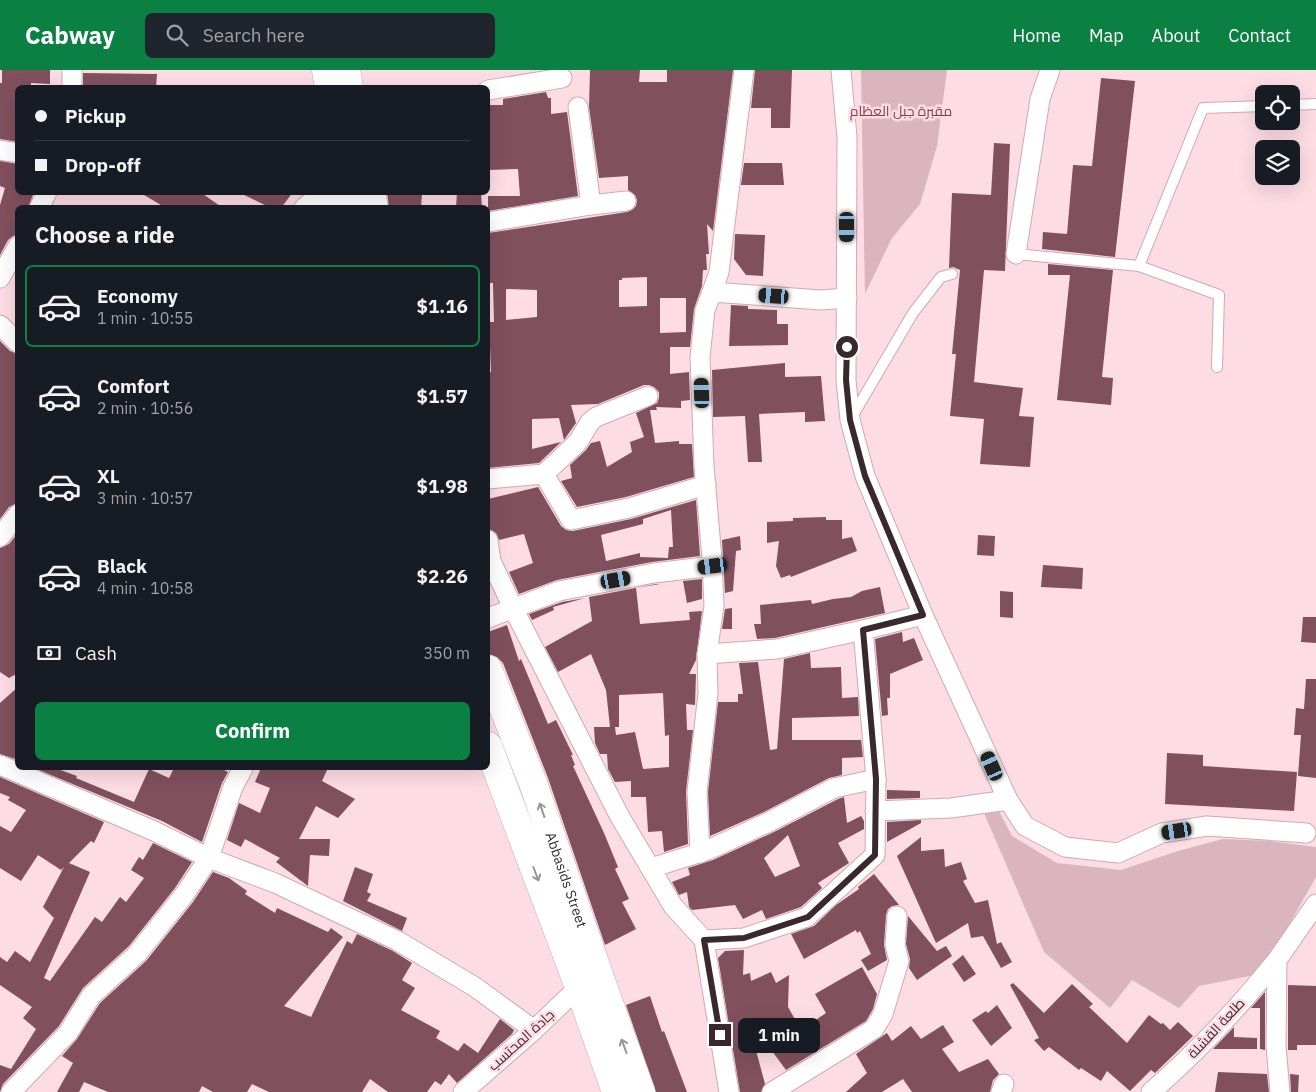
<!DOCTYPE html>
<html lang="en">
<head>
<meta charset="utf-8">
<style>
  body { margin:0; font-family:"IBM Plex Sans",Cairo,sans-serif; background:#20242c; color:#f1f3f6; height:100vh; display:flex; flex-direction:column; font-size:19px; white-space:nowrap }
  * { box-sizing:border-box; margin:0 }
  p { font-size:16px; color:#9ea1a6 }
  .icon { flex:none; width:28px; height:28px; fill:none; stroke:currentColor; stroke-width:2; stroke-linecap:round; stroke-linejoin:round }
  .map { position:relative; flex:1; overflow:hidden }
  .drawer { position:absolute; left:15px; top:135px; width:475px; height:565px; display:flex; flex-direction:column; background:#171b24; border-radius:8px; box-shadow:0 5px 20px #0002 }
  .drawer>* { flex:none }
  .banner { position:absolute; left:15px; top:15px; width:475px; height:110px; border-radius:8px; box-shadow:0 5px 20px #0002; display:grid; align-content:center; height:110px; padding:0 20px; background:#171b24 }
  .buttons { position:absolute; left:1255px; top:15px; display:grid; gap:10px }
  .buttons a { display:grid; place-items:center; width:45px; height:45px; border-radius:8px; background:#171b24; box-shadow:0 5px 20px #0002; font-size:25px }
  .end { position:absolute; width:22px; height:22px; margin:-11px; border:6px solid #39292d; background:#fff; box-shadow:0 0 0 2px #fff }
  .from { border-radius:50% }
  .bubble { position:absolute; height:35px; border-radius:8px; background:#171b24; box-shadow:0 5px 20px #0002; font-size:16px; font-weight:800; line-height:35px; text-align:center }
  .car { position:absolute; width:15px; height:30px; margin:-15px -8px; border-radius:6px; box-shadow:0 0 4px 1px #0007; background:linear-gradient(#222 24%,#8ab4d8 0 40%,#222 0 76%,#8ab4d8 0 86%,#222 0) }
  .banner b { display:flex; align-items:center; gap:18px; height:48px; font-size:19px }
  .banner b+b { border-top:1px solid #363941 }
  .banner i { width:12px; height:12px; background:#f1f3f6 }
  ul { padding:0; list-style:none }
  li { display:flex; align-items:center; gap:15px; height:82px; margin:0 10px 8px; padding:0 10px; border:2px solid transparent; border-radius:8px }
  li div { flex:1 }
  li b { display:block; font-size:19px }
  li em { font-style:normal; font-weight:800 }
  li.active { border-color:#0b8043 }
  li>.icon { width:45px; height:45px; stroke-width:1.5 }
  h2 { padding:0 20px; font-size:22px; line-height:60px }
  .pay { display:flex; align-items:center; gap:12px; height:55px; padding:0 20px; font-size:19px }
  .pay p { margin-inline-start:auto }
  .cta { display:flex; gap:10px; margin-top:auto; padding:10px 20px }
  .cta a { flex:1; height:58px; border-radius:8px; background:#0b8043; color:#fff; font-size:20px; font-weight:800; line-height:58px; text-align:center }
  header { display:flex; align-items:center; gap:30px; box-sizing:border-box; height:70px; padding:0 25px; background:#0b8043; color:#fff }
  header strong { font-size:24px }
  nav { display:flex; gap:28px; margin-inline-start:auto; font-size:18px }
  .search { width:350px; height:45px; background:#20242c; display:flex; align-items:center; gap:12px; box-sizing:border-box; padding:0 18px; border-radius:8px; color:#9ea1a6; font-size:19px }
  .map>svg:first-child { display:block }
</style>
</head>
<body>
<header>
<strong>Cabway</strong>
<div class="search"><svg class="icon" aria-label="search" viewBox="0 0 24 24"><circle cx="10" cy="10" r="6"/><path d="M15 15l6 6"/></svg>Search here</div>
<nav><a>Home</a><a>Map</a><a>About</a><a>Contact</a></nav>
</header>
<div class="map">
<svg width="1316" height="1022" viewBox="0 0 1316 1022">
  <rect width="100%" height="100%" fill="#fddce3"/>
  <g fill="#dbb5be">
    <polygon points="861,0 947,0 937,76 920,134 892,168 865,224"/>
    <polygon points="999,741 1012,766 1057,793 1121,800 1178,781 1223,769 1269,771 1316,777 1316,807 1273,883 1255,905 1199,916 1179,938 1132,910 1110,938 1044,882 984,743"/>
  </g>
  <g fill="#80505d" fill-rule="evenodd">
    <polygon points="2,0 50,0 50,14 31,13 31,18 18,18 18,72 0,69 0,13 2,13"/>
    <path d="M 590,0 L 640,0 L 639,12 L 667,12 L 667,0 L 733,0 L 713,161 L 707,154 L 709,184 L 706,184 L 707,200 L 703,200 L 702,216 L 694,239 L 690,277 L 670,277 L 670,304 L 689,302 L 690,330 L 681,331 L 681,338 L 656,337 L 657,340 L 650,340 L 655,373 L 679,371 L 679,374 L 692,374 L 694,407 L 626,427 L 577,437 L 561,411 L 572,408 L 570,395 L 586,380 L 591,373 L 600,371 L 607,397 L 632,382 L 630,372 L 644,367 L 636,343 L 657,333 L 659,328 L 659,322 L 654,317 L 649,315 L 644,315 L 598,334 L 571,335 L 576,353 L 564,370 L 559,348 L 532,349 L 532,379 L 561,372 L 539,393 L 488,398 L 488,303 L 491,302 L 489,252 L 494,252 L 493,213 L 488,213 L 488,163 L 627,142 L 632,140 L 636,136 L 637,130 L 635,125 L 628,120 L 628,106 L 599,108 L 589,37 ZM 647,207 L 647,236 L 619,237 L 619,210 L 622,210 L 622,208 ZM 506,219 L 537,220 L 537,247 L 506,250 ZM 660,228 L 686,228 L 686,262 L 660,263 Z"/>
    <polygon points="755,0 792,0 790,58 771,58 771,38 751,38"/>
    <polygon points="83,3 157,4 156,18 83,18"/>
    <polygon points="1101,8 1135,11 1115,187 1042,179 1043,162 1067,164 1073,95 1092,96"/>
    <polygon points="546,22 548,28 551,28 551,44 567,42 578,126 488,141 488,126 520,126 518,99 488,100 488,35 503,35 503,29"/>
    <polygon points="994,73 1010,74 1005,201 984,200 974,312 1023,318 1019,346 1034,347 1030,397 980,394 984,349 950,346 956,284 952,284 960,200 953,197 949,198 952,123 991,125"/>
    <polygon points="0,91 18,94 18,122 34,122 28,138 18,138 18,165 13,166 8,170 0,185 0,135 5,118 0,116"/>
    <polygon points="744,93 782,93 784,115 741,115"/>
    <polygon points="139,122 200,122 223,138 166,138"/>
    <polygon points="238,122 293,122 281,138 271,138"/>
    <polygon points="387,122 422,124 421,138 389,138"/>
    <polygon points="457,122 481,122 482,138 456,138"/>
    <polygon points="735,164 765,165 763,206 746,205 734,189"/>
    <polygon points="1048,194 1113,200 1102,307 1113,308 1111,335 1057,330 1070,205 1048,205"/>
    <polygon points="731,235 748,236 748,239 777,240 777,254 788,254 788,275 729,276"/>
    <polygon points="0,271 10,281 18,284 18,433 9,437 0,449"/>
    <polygon points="785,293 785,307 821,306 825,351 805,352 805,342 759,344 762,392 748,392 745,346 713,347 712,300"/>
    <path d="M 538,417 L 561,456 L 566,460 L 573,461 L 631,449 L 696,430 L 700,486 L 652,492 L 557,510 L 519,524 L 509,502 L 533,493 L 524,464 L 499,470 L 496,463 L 489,459 L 488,429 ZM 671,440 L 673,477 L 669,477 L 668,488 L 640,487 L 640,483 L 606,491 L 601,465 L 643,454 L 643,449 Z"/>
    <polygon points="826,447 826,450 842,450 842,469 852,467 857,481 791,507 790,505 781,508 776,496 779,471 767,473 767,452 793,451 793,448"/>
    <polygon points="18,463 18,603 9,608 0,602 0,478 9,474"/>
    <polygon points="978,465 995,466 994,486 977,485"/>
    <polygon points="740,466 741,480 736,481 733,521 725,523 722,470"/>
    <polygon points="1043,495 1083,498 1082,519 1041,517"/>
    <polygon points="702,509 702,529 687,533 683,511"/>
    <path d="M 656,514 L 660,514 L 636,518 L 640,554 L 690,550 L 689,542 L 702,541 L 696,590 L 689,604 L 696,604 L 695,635 L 686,634 L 687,660 L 693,660 L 686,721 L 688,774 L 664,782 L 662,761 L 648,762 L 646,727 L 631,727 L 631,711 L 615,712 L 608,699 L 607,684 L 600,684 L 595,673 L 594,657 L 610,657 L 606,620 L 591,584 L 558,602 L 545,577 L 592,551 L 589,527 ZM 663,623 L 665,666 L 669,665 L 669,697 L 643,699 L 635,662 L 616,665 L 615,657 L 619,657 L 619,625 Z"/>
    <polygon points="880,517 885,543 775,568 757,569 754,554 761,554 760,535 811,530 812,534 833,529 851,527 862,521"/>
    <polygon points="1000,521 1013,522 1013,548 1000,547"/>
    <polygon points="585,528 553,537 554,540 532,550 529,544 562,532"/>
    <polygon points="732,538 732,559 722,559 725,539"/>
    <polygon points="1303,547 1316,547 1316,573 1301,572"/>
    <polygon points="507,555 519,591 521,589 548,654 556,650 573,685 571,685 575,695 573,696 604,763 618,797 615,799 629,829 622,832 636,859 605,875 548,708 503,593 497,587 488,584 488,562"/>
    <polygon points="902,562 903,572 914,568 923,590 890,604 890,628 887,628 888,645 882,646 875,569"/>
    <polygon points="810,583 811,598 841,597 842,628 858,627 859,646 792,648 792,670 861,670 863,687 842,688 842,705 829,708 764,742 710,766 708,722 718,632 738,632 738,624 743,624 739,593 758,592 770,680 777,679 784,589"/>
    <polygon points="1306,609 1316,609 1316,708 1298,706 1301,665 1294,665 1296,638 1304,639"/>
    <polygon points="18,617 18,690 0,684 0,633"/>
    <polygon points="1167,683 1203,685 1203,696 1297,702 1294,741 1165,734"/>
    <polygon points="34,698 55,698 77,706 76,708 134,732 149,699 169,708 174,698 220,698 228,702 222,713 202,772 162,751"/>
    <polygon points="261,698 328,698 322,711 355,729 338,748 316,736 299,769 330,769 329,786 310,785 308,816 276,792 280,788 245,769 241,777 227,770 239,733 260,743 270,718 255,712"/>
    <polygon points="0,707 104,752 94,773 91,771 69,793 90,802 44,908 50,911 95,847 102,852 120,827 126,832 144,808 131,800 139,787 143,790 153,773 192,792 175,818 129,876 83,918 59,956 3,1014 0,1022 0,995 11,999 36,959 23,948 32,937 0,915 0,887 7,892 15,881 30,892 54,848 43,837 64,797 61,800 38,785 21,811 0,798 0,756 11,762 26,740 8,730 10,727 0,723"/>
    <polygon points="887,720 920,721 920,728 887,729"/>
    <path d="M 844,727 L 847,753 L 861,746 L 864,751 L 864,759 L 838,773 L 849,793 L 818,813 L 822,818 L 801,837 L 766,849 L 762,840 L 743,849 L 735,835 L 692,840 L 689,837 L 687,822 L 679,825 L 672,812 L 690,805 L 688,798 L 713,790 L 774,762 L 838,729 ZM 788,765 L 800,796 L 775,807 L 764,788 Z"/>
    <polygon points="921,750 921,753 887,772 887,752"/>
    <polygon points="921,767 921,781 944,779 945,797 961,792 967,809 963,811 975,833 988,830 997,874 1001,872 1012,892 1001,898 983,866 971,868 968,853 936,873 897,786"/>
    <polygon points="355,797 373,804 367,822 371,824 367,831 407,848 402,861 343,831"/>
    <polygon points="213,802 229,808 247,821 245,824 275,843 277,838 328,862 331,858 343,867 284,936 311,947 347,871 352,874 357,864 393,881 412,893 402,910 415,918 401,940 440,961 436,968 458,981 464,973 478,983 500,949 514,960 512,964 457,1013 449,1004 441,1015 435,1011 427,1022 388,1022 370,1009 362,1022 269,1022 252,1014 247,1022 213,1022 202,1016 199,1022 108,1022 84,1012 79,1022 57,1022 73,993 62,986 77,969 100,933 146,891 193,832"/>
    <polygon points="874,804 899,835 892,836 888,839 886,845 884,875 887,890 868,901 861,890 871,884 860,861 857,863 856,860 804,889 791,864 814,856 836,835 859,819 858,817"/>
    <polygon points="908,846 937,881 946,876 952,886 917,910 909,898 910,889 906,874"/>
    <polygon points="744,880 743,905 750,903 751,911 771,902 776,913 789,905 788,937 801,960 826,943 815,924 862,897 877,924 873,939 866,951 786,1000 747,947 765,1014 761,1022 740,1022 718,888 725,881"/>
    <polygon points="963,885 976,904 964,912 952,894"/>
    <polygon points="1013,913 1044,943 1072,914 1093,934 1089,937 1127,973 1149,945 1161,954 1163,953 1170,960 1178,952 1193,966 1155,1003 1151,1000 1130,1021 1107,1001 1101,1011 1081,998 1079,1000 1049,977 1044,981 1034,970 1039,968 1010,915"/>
    <polygon points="1288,915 1316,916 1316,975 1297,975 1297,980 1288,980"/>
    <polygon points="1265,922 1265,980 1260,979 1260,938 1251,938"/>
    <polygon points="650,926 662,962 664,961 687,1022 656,1022 626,935"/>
    <polygon points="997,935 1012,958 991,976 972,950 986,941 988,943"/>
    <polygon points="943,955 954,972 942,979 959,1002 988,989 999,1004 993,1010 990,1022 912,1022 903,1009 882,1022 846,1022 867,1003 856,984 887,963 892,971 911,956 921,969"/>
    <polygon points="1234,957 1234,967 1257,968 1257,979 1213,979"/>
    <polygon points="1218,1002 1267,1004 1269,1022 1215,1022"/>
    <polygon points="1290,1004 1299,1005 1298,1022 1291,1022"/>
  </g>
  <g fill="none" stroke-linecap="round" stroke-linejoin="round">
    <defs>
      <g id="service">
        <polyline points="1291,35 1316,34"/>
        <polyline points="1016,184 1139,196 1203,38 1264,36"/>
        <polyline points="1139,196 1219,225 1217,297"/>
        <polyline points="852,347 913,243 941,207 952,204"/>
      </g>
      <g id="minor">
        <polyline points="744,0 719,202 712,222 821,230 847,228"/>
        <polyline points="841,0 847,67 846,310 850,350 865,406 923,545 1008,730 1025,756 1065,777 1118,783 1162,763 1207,756 1306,763"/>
        <polyline points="72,18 72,0"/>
        <polyline points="488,20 562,8"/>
        <polyline points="578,37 591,135"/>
        <polyline points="0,80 18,83"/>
        <polyline points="39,138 47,122"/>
        <polyline points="304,138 311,132 348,123"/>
        <polyline points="488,152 591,135 626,131"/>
        <polyline points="1016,184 1040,29 1050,0"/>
        <polyline points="0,208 18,176"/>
        <polyline points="0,255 18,273"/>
        <polyline points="544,404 571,450 629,438 706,415"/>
        <polyline points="488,409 544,404 578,372 590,352 596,347 648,326"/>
        <polyline points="0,467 18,444"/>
        <polyline points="488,470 491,491 513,538 620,747 673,836 704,870 744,868 807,847 875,785 876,709 863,560"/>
        <polyline points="488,548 559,521 654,503 713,496"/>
        <polyline points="707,584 777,579 863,560 923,545"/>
        <polyline points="0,695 154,761 209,788 275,813 398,871 475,917 534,960"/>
        <polyline points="875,741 951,738 1008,730"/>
        <polyline points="700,783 697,722 708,623 707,584 714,536 712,489 704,396 700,287 705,240 712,222"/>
        <polyline points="651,798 708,780 769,752 834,718 876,709"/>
        <polyline points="704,870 729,1022"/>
        <polyline points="11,1022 68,963 91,926 137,884 184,825 209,788 233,717 243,698"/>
        <polyline points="463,1022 534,960 579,917"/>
        <polyline points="772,1022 874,959 883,944 899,891 895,875 897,846"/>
        <polyline points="1001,1022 1004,1014"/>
        <path d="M 1151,1022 C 1196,983 1240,936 1277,890"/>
        <polyline points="1280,1022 1276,976 1277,890 1316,834"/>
      </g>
      <g id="secondary">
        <polyline points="326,0 329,18"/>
        <polyline points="346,0 349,18"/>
        <polyline points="348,122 350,138"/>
        <polyline points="371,122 374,138"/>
        <path id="s1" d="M 488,599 L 533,713 L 599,905 L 641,1022"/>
        <polyline points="488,676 579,917 616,1022"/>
      </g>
    </defs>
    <use href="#service" stroke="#d0a9b2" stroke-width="12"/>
    <use href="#minor" stroke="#d0a9b2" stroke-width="21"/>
    <use href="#secondary" stroke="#d0a9b2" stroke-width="29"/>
    <use href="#service" stroke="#fff" stroke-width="10"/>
    <use href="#minor" stroke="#fff" stroke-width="19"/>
    <use href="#secondary" stroke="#fff" stroke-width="28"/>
  </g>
  <defs><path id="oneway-shaft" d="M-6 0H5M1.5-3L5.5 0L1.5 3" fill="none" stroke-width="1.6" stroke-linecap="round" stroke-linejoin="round" transform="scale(1.25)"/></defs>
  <g stroke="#9c9496">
    <use href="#oneway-shaft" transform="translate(542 740) rotate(-109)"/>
    <use href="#oneway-shaft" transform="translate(536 804) rotate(69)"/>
    <use href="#oneway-shaft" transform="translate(624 976) rotate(-110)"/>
  </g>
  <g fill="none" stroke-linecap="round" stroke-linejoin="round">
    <polyline stroke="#39292d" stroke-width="6" points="720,965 704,870 744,868 808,847 875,785 876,709 863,560 923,545 865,406 850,350 846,310 847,277"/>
  </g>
  <g text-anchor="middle" stroke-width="5" stroke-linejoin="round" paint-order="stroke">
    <g font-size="14" fill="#833f53" stroke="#fddce3">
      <text x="901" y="46">مقبرة جبل العظام</text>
    </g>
    <g font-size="14" fill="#39292d" stroke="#fddce3">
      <text dy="5" stroke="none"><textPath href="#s1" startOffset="225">Abbasids Street</textPath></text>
      <text transform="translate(1216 958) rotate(-47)" y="5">طلعة القشلة</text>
      <text transform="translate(521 970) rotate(-42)" y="5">جادة المحتسب</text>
    </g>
  </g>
</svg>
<div class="buttons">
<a><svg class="icon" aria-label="locate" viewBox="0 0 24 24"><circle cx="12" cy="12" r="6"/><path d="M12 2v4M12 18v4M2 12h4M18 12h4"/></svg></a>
<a><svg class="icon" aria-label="layers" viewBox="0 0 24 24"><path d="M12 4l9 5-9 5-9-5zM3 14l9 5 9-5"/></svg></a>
</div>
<i class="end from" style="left:847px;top:277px"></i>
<i class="end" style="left:720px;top:965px"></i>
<div class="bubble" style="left:738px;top:948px;width:82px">1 min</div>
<i class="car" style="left:847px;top:157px;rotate:180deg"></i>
<i class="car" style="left:774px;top:226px;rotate:274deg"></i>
<i class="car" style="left:702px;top:323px;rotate:358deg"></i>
<i class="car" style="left:713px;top:496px;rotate:263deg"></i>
<i class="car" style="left:616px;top:510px;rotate:80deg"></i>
<i class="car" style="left:992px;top:696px;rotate:336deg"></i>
<i class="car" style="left:1177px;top:761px;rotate:261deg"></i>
<div class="banner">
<b><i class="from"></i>Pickup</b>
<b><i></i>Drop-off</b>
</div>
<section class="drawer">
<h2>Choose a ride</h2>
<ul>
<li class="active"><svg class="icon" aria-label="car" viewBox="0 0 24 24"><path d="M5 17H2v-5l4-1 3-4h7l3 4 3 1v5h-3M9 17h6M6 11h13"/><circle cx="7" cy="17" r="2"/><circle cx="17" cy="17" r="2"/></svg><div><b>Economy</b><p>1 min · 10:55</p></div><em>$1.16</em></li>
<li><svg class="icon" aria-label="car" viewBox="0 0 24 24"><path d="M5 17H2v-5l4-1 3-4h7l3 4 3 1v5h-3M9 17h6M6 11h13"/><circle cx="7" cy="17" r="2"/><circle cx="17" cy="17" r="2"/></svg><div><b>Comfort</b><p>2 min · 10:56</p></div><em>$1.57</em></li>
<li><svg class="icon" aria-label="car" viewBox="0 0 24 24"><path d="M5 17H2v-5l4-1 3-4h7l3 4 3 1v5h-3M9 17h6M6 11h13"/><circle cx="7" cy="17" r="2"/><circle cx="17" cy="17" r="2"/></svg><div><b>XL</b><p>3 min · 10:57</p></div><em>$1.98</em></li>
<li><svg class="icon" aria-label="car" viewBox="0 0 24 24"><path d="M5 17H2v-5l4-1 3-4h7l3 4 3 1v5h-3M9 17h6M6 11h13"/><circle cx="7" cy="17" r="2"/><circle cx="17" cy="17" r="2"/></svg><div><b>Black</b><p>4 min · 10:58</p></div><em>$2.26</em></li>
</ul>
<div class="pay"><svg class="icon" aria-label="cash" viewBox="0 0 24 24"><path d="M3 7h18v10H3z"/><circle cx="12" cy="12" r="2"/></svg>Cash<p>350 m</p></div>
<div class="cta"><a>Confirm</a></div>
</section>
</div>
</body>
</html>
